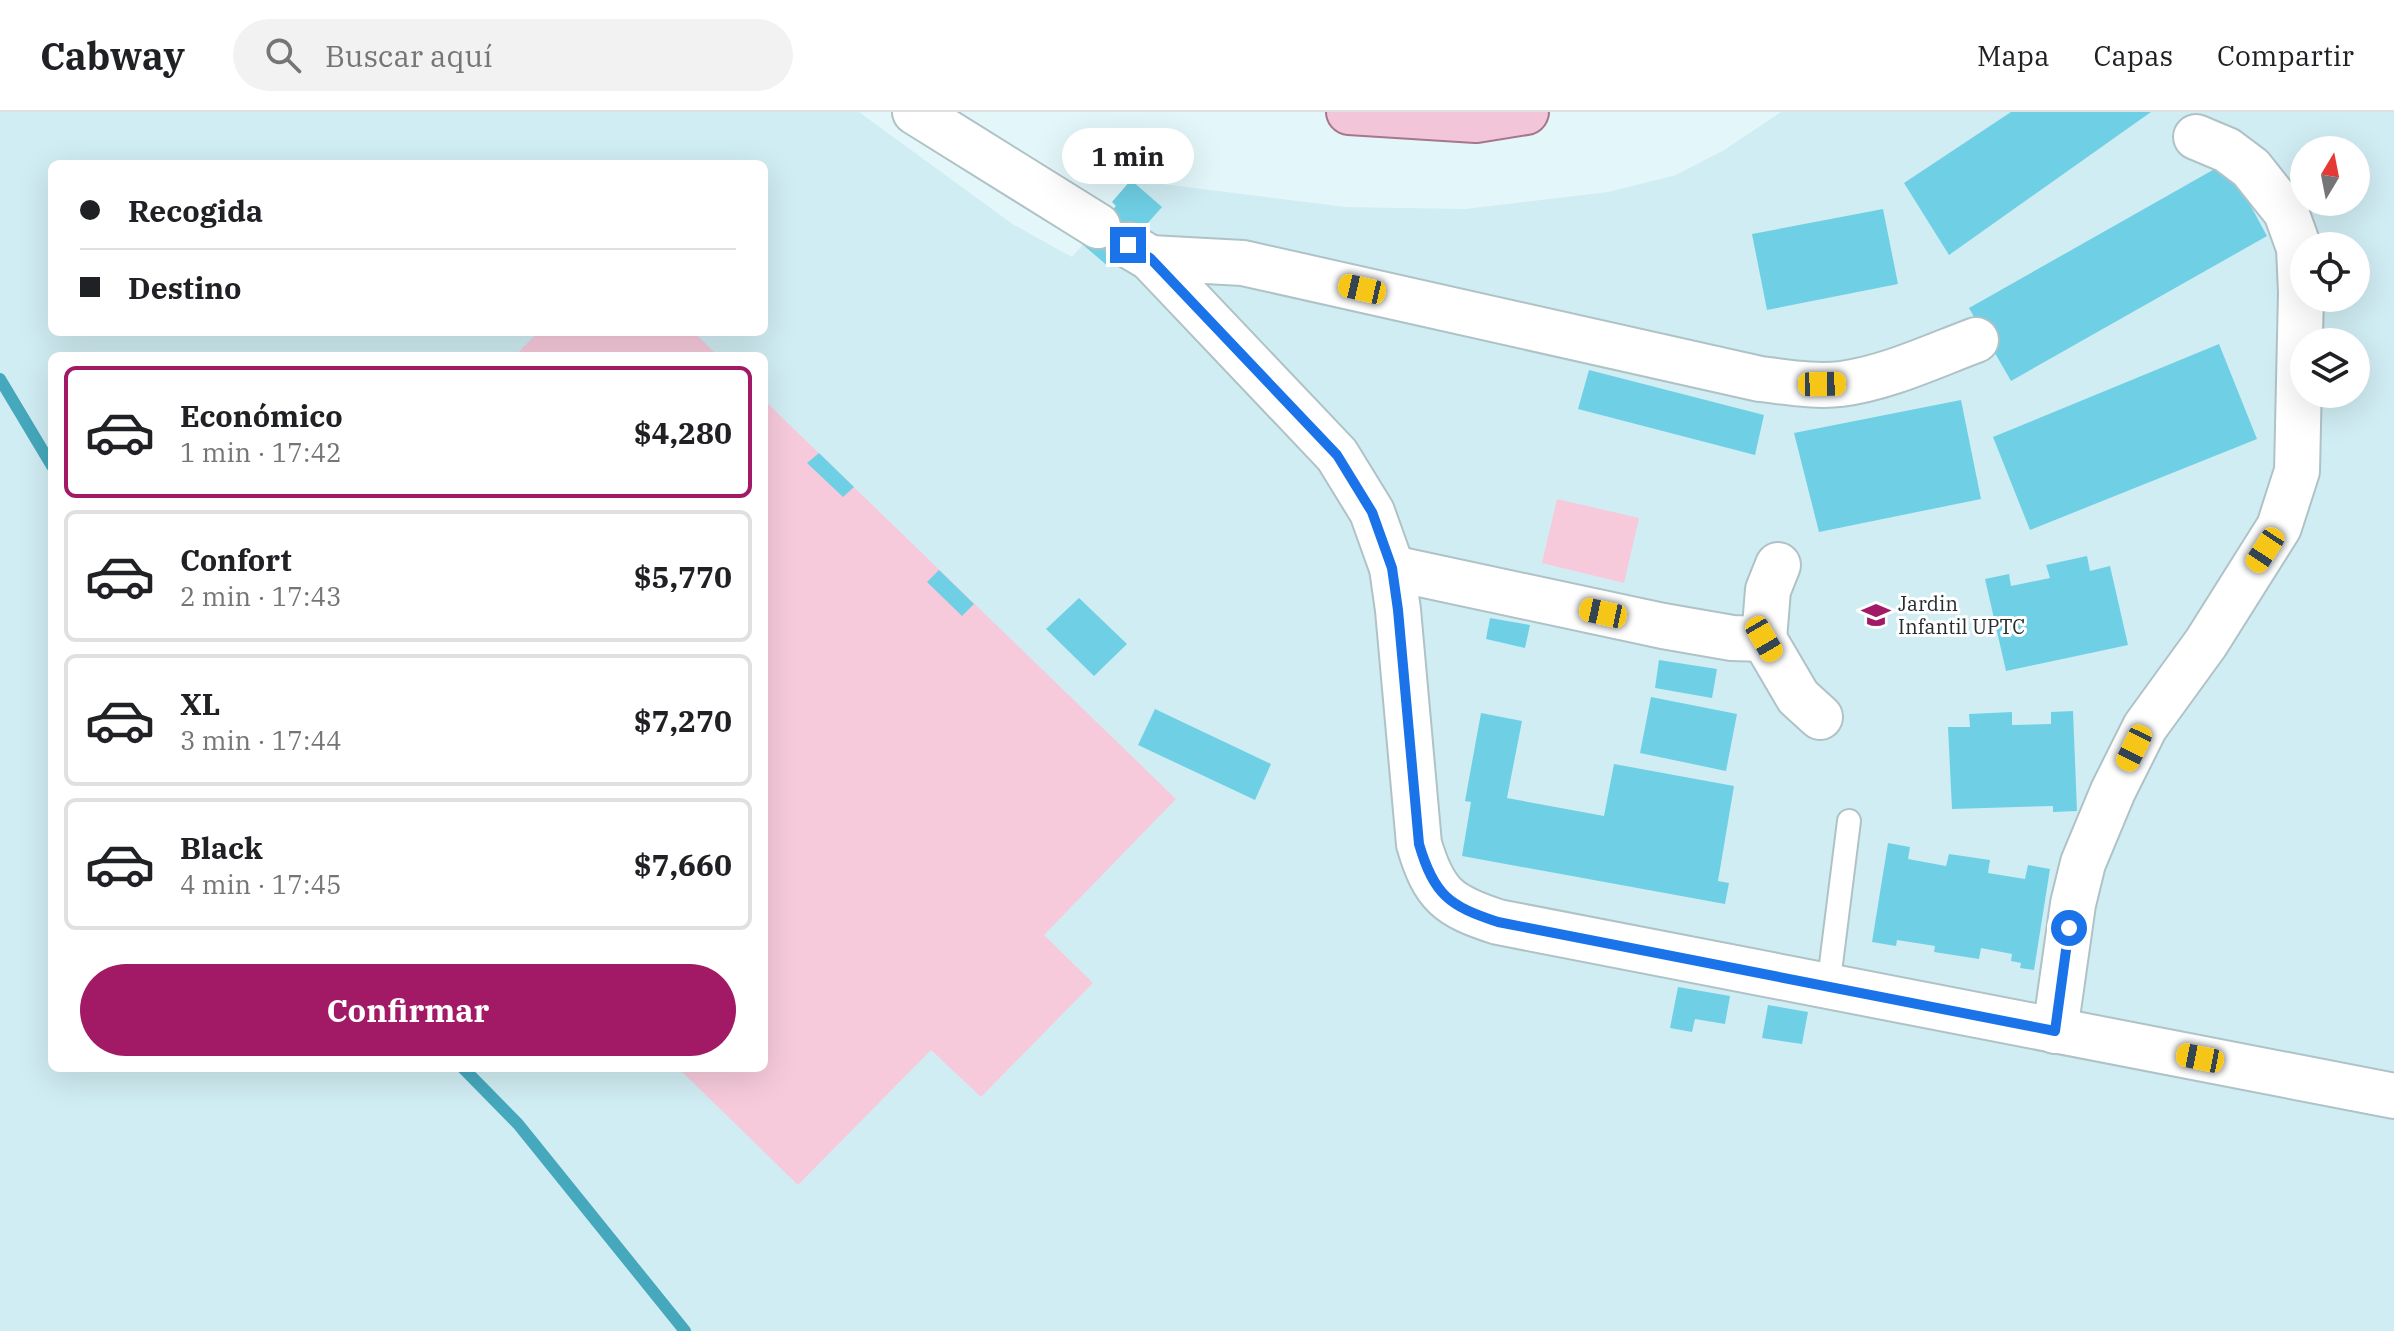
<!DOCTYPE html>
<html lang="es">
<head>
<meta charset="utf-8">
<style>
  body { margin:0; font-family:"IBM Plex Serif",serif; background:#f2f2f2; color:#202124; height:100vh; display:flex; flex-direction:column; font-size:30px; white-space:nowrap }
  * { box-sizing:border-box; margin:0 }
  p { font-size:26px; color:#757577 }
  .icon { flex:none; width:44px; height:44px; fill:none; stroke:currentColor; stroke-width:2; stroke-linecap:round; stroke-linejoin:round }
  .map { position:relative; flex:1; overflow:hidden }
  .side { position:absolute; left:48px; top:240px; width:720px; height:720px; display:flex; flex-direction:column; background:#fff; border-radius:12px; box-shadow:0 8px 32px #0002 }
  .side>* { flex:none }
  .guide { position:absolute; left:48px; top:48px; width:720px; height:176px; border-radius:12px; box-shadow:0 8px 32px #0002; display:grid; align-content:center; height:176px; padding:0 32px; background:#fff }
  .needle { width:52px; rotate:10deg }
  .controls { position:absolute; left:2290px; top:24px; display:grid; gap:16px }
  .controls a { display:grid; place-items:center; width:80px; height:80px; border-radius:50%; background:#fff; box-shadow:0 8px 32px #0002; font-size:40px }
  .end { position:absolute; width:36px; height:36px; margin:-18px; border:10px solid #1a73e8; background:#fff; box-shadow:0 0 0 4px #fff }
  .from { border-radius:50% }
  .bubble { position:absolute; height:56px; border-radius:28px; background:#fff; box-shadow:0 8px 32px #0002; font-size:26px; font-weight:700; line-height:56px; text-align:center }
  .car { position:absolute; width:24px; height:48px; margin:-24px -12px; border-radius:10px; box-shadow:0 0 6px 2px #0007; background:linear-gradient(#f5c518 24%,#345 0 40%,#f5c518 0 76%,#345 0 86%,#f5c518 0) }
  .guide b { display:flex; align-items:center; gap:28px; height:76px; font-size:30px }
  .guide b+b { border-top:2px solid #e0e0e0 }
  .guide i { width:20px; height:20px; background:#202124 }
  ul { padding:14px 0 0; list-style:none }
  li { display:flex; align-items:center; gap:24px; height:132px; margin:0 16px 12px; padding:0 16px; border:4px solid #e0e0e0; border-radius:12px }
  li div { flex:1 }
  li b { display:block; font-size:30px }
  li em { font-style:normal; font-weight:700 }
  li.active { border-color:#a21a65 }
  li>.icon { width:72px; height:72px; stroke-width:1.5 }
  .primary-button { display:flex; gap:16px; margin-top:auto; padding:16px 32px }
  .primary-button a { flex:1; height:92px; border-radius:48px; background:#a21a65; color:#fff; font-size:32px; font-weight:700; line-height:92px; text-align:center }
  header { display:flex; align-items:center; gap:48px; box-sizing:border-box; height:112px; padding:0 40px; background:#fff; border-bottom:2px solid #e0e0e0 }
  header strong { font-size:38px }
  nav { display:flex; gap:44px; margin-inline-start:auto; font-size:28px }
  .search { width:560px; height:72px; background:#f2f2f2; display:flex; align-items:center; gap:20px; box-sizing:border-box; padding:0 28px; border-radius:44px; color:#757577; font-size:30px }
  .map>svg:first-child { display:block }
</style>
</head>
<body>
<header>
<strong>Cabway</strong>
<div class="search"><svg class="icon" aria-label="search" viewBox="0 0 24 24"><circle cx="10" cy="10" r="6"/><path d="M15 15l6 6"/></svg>Buscar aquí</div>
<nav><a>Mapa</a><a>Capas</a><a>Compartir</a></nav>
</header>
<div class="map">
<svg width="2394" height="1219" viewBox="0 0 2394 1219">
  <rect width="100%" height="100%" fill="#e3f7fb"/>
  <path fill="#d0edf3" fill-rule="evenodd" d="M 0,0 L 859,0 L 1014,113 L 1072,145 L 1116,94 L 1112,90 L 1131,68 L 1346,95 L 1465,97 L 1608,80 L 1676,63 L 1724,38 L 1781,0 L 2394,0 L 2394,1219 L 0,1219 ZM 2304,38 L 2356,38 L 2356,90 L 2304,90 ZM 52,52 L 764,52 L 764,220 L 52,220 ZM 2304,134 L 2356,134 L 2356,186 L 2304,186 ZM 2304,230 L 2356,230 L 2356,282 L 2304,282 ZM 52,244 L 764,244 L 764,956 L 52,956 Z"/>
  <g fill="#f7cadb">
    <polygon points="538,220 694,220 718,244 515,244"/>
    <polygon points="764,288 1176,687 1044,823 1093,871 981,985 931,938 798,1073 678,956 764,956"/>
    <polygon points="1557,387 1639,406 1624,471 1542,451"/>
  </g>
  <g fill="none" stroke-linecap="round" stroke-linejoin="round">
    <g stroke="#45a8bc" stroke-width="12">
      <polyline points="0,267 52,354"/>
      <polyline points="463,956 518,1012 685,1219"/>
    </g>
  </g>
  <g fill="#6fd0e5">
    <polygon points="2011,0 2151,0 1949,143 1904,71"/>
    <polygon points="2227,50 2267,124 2011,269 1969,196"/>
    <polygon points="1131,68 1162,95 1109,155 1082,132 1116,94 1112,90"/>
    <polygon points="1883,97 1898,172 1767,198 1752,122"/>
    <polygon points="2219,232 2257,327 2030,418 1993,325"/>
    <polygon points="1589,258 1764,303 1755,343 1578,297"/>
    <polygon points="1961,288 1981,387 1819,420 1794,321"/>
    <polygon points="819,341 854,375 843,385 807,351"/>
    <polygon points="2087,444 2090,459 2110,454 2128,533 2006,559 1985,467 2009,462 2011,474 2050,466 2046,453"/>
    <polygon points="939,458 974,492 962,504 927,470"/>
    <polygon points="1079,486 1127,532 1094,564 1046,517"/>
    <polygon points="1490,506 1530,513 1525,536 1486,527"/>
    <polygon points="1659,548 1717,557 1712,586 1655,576"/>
    <polygon points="1651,585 1737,602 1726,659 1640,641"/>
    <polygon points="1155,597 1271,652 1255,688 1138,633"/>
    <polygon points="2073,599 2077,699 2053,700 2053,694 1952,697 1948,615 1970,615 1969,602 2012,600 2012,613 2051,612 2051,600"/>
    <polygon points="1481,601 1522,609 1507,686 1604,704 1614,652 1734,674 1718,769 1729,771 1725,792 1462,744 1471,690 1465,689"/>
    <polygon points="1888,731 1910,735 1908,747 1946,754 1949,742 1990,748 1988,761 2025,767 2028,753 2050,757 2034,858 2020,856 2021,851 2011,849 2012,842 1981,836 1979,847 1934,840 1935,834 1897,828 1896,834 1872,830"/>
    <polygon points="1678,875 1730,884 1725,912 1695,907 1692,920 1670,916"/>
    <polygon points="1768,893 1808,900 1802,932 1762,926"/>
  </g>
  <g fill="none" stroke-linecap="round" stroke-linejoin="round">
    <defs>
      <polyline id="service" points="1828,876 1849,709"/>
      <g id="minor">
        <polyline points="915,0 1098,114"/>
        <path d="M 1128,133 L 1150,146 L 1337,343 L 1372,400 L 1392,456 L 1398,498 L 1419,732 C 1434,783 1448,794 1498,810 L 2394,984"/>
        <path d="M 1150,146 L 1243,151 L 1760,267 C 1787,270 1814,275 1841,272 C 1887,266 1933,244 1976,228"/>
        <polyline points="1392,456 1663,514 1732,526 1764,527 1768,478 1778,453"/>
        <polyline points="1764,527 1798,585 1820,605"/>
        <polyline points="2055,919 2073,792 2083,751 2113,679 2145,615 2206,531 2279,415 2297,359 2301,180 2299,136 2286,100 2251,56 2227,38 2196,25"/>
      </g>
      <polyline id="primary" points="1349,0 1476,8 1526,0"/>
    </defs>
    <use href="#service" stroke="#afc2c6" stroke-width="26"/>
    <use href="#minor" stroke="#afc2c6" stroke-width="48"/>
    <use href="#primary" stroke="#a5778c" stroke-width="48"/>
    <use href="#service" stroke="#fff" stroke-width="22"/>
    <use href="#minor" stroke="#fff" stroke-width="44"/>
    <use href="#primary" stroke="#f2c5d8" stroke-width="44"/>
  </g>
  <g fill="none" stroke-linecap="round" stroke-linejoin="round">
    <path stroke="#1a73e8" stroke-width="10" d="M 1128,133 L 1150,146 L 1337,343 L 1372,400 L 1392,456 L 1398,498 L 1419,732 C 1434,783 1449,794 1498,810 L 2055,919 L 2069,816"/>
  </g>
  <defs>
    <symbol id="school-bare" viewBox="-9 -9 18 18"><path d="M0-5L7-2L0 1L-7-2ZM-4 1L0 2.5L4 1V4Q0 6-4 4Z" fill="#a21a65" stroke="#fff" stroke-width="2.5" paint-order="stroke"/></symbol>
  </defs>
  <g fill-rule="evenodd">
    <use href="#school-bare" x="1856" y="483" width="40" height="40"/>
  </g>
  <g text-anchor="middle" stroke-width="6" stroke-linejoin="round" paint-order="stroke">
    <g font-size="20" fill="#252d2f" stroke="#fff" text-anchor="start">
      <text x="1898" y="499">Jardin<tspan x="1898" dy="23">Infantil UPTC</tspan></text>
    </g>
  </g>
</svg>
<div class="controls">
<a><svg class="needle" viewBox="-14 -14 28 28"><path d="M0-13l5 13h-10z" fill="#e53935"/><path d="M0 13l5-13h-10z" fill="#757577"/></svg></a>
<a><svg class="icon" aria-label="locate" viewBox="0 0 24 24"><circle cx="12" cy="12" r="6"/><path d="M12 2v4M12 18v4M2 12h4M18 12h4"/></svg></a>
<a><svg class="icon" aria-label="layers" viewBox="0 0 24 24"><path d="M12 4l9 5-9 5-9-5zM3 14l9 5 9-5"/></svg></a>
</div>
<i class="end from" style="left:2069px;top:816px"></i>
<i class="end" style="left:1128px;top:133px"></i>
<div class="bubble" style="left:1062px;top:16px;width:132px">1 min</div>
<i class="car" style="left:1362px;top:177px;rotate:283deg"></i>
<i class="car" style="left:1822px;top:272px;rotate:89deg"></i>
<i class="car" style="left:2265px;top:438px;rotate:213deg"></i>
<i class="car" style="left:1603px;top:501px;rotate:282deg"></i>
<i class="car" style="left:1764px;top:527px;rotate:150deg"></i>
<i class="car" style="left:2134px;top:636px;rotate:206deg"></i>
<i class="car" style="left:2200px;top:946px;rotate:281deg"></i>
<div class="guide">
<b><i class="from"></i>Recogida</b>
<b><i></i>Destino</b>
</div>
<section class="side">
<ul>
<li class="active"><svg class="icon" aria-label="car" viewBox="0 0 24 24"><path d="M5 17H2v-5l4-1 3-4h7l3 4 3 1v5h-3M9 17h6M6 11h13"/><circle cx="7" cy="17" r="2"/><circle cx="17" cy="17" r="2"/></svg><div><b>Económico</b><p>1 min · 17:42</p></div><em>$4,280</em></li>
<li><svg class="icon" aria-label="car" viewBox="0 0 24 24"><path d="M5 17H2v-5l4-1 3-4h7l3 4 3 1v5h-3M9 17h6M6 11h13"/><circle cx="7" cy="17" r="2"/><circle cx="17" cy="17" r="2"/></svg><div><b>Confort</b><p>2 min · 17:43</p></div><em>$5,770</em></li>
<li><svg class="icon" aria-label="car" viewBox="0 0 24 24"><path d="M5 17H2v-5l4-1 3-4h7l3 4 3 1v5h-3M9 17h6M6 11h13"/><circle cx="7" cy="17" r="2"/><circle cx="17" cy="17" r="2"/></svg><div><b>XL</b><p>3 min · 17:44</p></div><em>$7,270</em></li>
<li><svg class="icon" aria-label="car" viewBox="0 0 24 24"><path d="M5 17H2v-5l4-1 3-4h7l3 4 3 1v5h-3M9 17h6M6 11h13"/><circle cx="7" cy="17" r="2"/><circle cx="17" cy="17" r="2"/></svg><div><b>Black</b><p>4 min · 17:45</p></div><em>$7,660</em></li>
</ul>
<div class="primary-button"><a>Confirmar</a></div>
</section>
</div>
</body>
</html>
